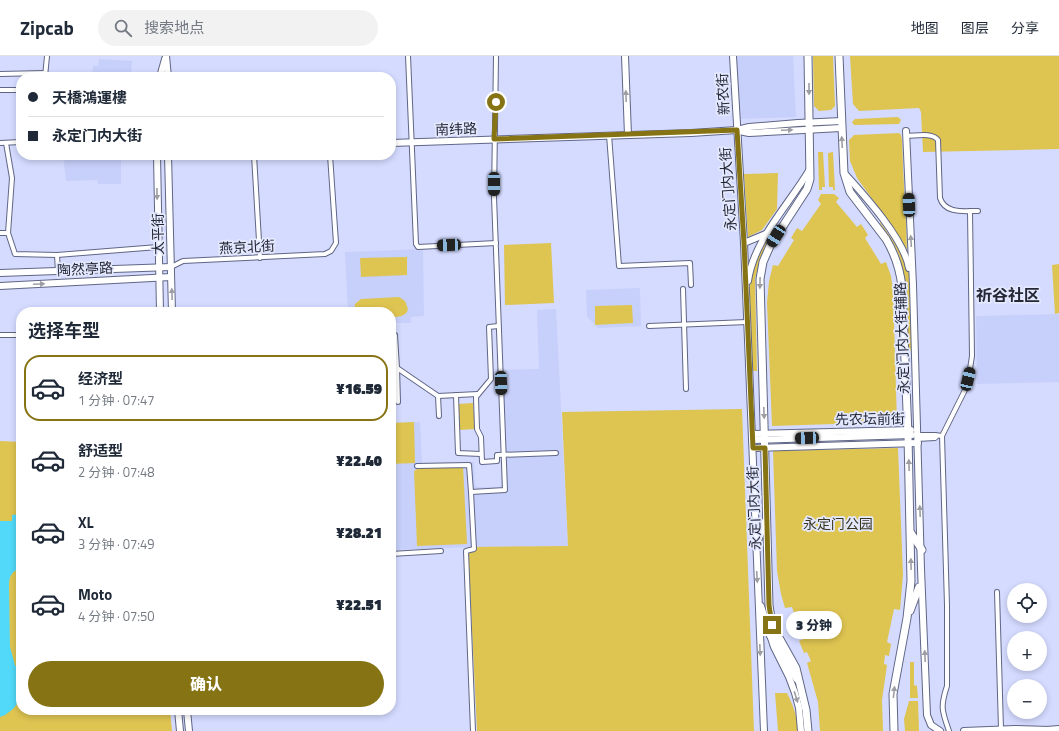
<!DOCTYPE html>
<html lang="zh">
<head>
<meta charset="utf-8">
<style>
  body { margin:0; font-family:"Titillium Web","Noto Sans SC",sans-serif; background:#f2f2f3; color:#1f2937; height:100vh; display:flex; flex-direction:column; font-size:15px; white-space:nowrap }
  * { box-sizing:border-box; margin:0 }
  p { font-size:13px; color:#747a83 }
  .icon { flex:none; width:22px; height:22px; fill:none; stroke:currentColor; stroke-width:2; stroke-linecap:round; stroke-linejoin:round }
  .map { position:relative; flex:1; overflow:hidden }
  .details { position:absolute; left:16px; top:251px; width:380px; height:408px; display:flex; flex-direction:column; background:#fff; border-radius:16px; box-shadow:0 2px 6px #0003 }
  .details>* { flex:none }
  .hud { position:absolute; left:16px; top:16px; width:380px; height:88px; border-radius:16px; box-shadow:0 2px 6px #0003; display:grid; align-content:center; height:88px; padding:0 12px; background:#fff }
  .controls { position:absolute; left:1007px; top:527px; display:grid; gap:8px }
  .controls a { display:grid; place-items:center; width:40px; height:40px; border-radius:50%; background:#fff; box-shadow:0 2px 6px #0003; font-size:20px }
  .end { position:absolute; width:18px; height:18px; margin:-9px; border:5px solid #867314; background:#fff; box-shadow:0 0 0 2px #fff }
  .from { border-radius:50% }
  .bubble { position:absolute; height:28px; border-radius:14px; background:#fff; box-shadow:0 2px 6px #0003; font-size:13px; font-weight:800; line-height:28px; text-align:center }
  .car { position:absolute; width:12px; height:24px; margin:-12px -6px; border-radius:5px; box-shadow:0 0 3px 1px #0007; background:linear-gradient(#222 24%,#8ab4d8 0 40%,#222 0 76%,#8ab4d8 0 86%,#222 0) }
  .hud b { display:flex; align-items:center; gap:14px; height:38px; font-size:15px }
  .hud b+b { border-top:1px solid #e0e1e3 }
  .hud i { width:10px; height:10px; background:#1f2937 }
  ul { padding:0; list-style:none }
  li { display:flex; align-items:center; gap:12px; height:66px; margin:0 8px 6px; padding:0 4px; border:2px solid transparent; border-radius:16px }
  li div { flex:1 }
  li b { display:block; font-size:15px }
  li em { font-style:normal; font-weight:800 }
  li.current { border-color:#867314 }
  li>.icon { width:36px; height:36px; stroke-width:1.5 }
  h2 { padding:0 12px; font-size:18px; line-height:48px }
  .cta { display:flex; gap:8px; margin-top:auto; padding:8px 12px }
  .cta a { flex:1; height:46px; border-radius:24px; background:#867314; color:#fff; font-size:16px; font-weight:800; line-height:46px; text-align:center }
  header { display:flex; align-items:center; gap:24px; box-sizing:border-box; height:56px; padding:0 20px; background:#fff; border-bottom:1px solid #e0e1e3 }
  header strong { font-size:19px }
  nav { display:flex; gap:22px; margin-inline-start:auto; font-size:14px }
  .search { width:280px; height:36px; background:#f2f2f3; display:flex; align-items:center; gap:10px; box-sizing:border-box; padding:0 14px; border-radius:22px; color:#747a83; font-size:15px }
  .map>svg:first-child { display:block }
</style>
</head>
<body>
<header>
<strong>Zipcab</strong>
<div class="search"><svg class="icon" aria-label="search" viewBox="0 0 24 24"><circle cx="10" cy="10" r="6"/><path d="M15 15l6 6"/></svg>搜索地点</div>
<nav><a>地图</a><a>图层</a><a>分享</a></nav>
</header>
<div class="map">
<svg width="1059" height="675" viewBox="0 0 1059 675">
  <rect width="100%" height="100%" fill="#d4dbff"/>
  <g fill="#c7d0fa">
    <polygon points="737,0 793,0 796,61 739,63"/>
    <polygon points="99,3 132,5 131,21 92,21 93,10 98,10"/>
    <polygon points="63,99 121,99 121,128 98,128 97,124 66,125"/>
    <polygon points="423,193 424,260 411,261 411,267 391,267 391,256 348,256 345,196"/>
    <polygon points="640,232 641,270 598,272 587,260 586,234"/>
    <polygon points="556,253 568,490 470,491 391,494 391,367 420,366 422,407 474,406 475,429 477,431 499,431 501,429 501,405 503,405 500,314 539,313 537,254"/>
    <polygon points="1059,258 1059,326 977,328 976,260"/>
  </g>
  <g fill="#dec451">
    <polygon points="813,0 833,0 835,50 831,54 819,55 814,50"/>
    <polygon points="850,0 1059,0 1059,93 923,96 921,56 919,52 859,55 853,48"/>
    <polygon points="898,61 901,64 899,68 854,69 852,66 855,63"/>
    <path d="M 899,77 L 901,79 L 902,84 C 903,121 906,157 907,194 L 901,183 L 857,122 L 850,105 L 849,84 L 854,79 Z"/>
    <polygon points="818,96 823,96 825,131 822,131 822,134 819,134"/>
    <polygon points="833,96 835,134 833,134 833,131 829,131 828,97"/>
    <polygon points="778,117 777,153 762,174 748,181 744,118"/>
    <polygon points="821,138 834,138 839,142 836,146 857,171 861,168 868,179 865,182 881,208 886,206 891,220 893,235 897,366 772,370 767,247 769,225 773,209 778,210 794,184 791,182 797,172 802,175 821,148 818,144"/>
    <path d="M 880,166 C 890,180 900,193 906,208 C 915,232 912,269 913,295 L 908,295 C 907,264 910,230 899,200 C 895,188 887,178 880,168 Z"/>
    <path d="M 774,173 L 764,193 L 755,222 L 757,315 L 751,315 C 750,285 745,242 753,214 C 758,198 766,186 774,173 Z"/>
    <polygon points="551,187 554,247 505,249 504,189"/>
    <polygon points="407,201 407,219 361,221 360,202"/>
    <polygon points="1059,208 1059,257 1055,258 1052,209"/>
    <path d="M 399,241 L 405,245 L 408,253 C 406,261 398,261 391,261 L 391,256 L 354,256 L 355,248 L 361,243 Z"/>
    <polygon points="632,249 633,267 595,269 595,250"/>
    <polygon points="473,347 475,373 459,374 458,348"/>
    <polygon points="742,353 754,675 477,675 468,491 568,490 562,356"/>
    <polygon points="414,366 415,407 391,408 391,367"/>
    <polygon points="0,385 21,386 21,654 170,654 172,675 0,675"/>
    <polygon points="898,392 903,519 900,554 894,553 887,586 891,588 889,600 885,599 884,608 887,609 882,644 883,675 820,675 818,646 807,607 811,605 807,596 804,597 799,585 803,583 792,551 785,552 781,538 777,515 773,395"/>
    <polygon points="463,410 467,488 417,490 414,415 419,412"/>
    <polygon points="910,606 914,606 914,629 917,630 918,642 910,642"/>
    <path d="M 775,637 L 787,637 C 793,649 798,662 798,675 L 778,675 Z"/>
    <polygon points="909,645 918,645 919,675 905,675 904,663"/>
  </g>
  <path fill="#52d9f9" d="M 21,458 L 21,512 C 12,515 9,520 9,529 L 10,591 L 15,609 L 21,620 L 21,643 L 13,653 L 5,659 L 0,661 L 0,465 L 12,465 L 12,459 Z"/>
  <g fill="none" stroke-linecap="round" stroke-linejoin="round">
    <defs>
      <g id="street">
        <polyline points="408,0 416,188 418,191 496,187"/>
        <polyline points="0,18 45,17"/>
        <polyline points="45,21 47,0"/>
        <polyline points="0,34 21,34"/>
        <polyline points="609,79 619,210 690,207 691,229"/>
        <path d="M 906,80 C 916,80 932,76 938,84 L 940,142 C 945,158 964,155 978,155"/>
        <polyline points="0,87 21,86"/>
        <polyline points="6,87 12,122 8,177 15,198 57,199 158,191"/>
        <polyline points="254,99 260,202"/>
        <polyline points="0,177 8,177"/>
        <polyline points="57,199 58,216"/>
        <polyline points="171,211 183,205 325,198 331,195 336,187 330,99"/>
        <polyline points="683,233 686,333"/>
        <polyline points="498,270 489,271 491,323 476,341 477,373 481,381 482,406 497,405 497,399 556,397"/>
        <polyline points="649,270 747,266"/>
        <polyline points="0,279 21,279"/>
        <polyline points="391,279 395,279 397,312 438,340 478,338"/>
        <polyline points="397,312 398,346"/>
        <polyline points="456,339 458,397 481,398"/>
        <polyline points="438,340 439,360"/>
        <polyline points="917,379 935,379 942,380"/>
        <polyline points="917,383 935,382 937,380"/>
        <polyline points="417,410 469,409 471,436"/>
        <polyline points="391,498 441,495"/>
        <polyline points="997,536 1001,673"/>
        <polyline points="473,675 466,495 474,493 471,436 505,434 494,141 496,0"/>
        <path d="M 949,675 C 942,655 940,651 947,630 L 947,549 L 942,380 L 965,334 L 970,313 L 972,300 L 970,155"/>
      </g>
      <g id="secondary">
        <polyline points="166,0 168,21"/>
        <polyline points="625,0 628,79"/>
        <polyline points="733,0 744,187 764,675"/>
        <polyline points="160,21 165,3"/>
        <polyline points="739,75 749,77 841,72"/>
        <polyline points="906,75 913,229 921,513 927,659 931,669 940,675"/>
        <polyline points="391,87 691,77 737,74 749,71 798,67 842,65"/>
        <polyline points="157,99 160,256"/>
        <polyline points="168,99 172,256"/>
        <path d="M 845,118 C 865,140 904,183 909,212"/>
        <polyline points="744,187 768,177"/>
        <polyline points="0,217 171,211"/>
        <path d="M 748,225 C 754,183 789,149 810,113"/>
        <polyline points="0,230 171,221"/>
        <polyline points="752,378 911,374"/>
        <polyline points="752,384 912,379"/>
        <polyline points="753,392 918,387"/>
        <polyline points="761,550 774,591 789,621 795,637 799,652 801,675"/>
        <polyline points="178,654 180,675"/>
        <polyline points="187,654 189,675"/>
        <polyline points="1047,674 1059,673"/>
        <polyline points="964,675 1015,673 1050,674"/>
      </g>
      <g id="primary">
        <polyline points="808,0 810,123 807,133 770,190 763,206 760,223 769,549 772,569 796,612 806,654 808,675"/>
        <path d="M 839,0 L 844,117 L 850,136 L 886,183 C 895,198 900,213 902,231 L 908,379 L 911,525 L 907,562 L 893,638 L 894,675"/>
        <polyline points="911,477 922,494"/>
        <polyline points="756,488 766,464"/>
        <polyline points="910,555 919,531"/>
        <polyline points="770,579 797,623"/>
      </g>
    </defs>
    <use href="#street" stroke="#606685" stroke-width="6"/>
    <use href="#secondary" stroke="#606685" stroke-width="8"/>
    <use href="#primary" stroke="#606685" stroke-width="9"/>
    <use href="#street" stroke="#fff" stroke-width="4"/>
    <use href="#secondary" stroke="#fff" stroke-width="6"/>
    <use href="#primary" stroke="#fff" stroke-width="7"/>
  </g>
  <defs><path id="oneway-solid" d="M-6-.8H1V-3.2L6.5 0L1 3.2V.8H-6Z"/></defs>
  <g fill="#9d9ea4">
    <use href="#oneway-solid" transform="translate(809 33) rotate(90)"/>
    <use href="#oneway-solid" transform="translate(626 40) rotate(-92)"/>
    <use href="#oneway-solid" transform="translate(787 74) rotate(-3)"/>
    <use href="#oneway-solid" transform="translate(842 86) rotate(-93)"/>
    <use href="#oneway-solid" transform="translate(157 138) rotate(89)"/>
    <use href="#oneway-solid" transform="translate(911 185) rotate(-93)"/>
    <use href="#oneway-solid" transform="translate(760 227) rotate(91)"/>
    <use href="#oneway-solid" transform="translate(39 228) rotate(-3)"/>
    <use href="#oneway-solid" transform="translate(172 238) rotate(-92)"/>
    <use href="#oneway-solid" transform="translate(764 357) rotate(88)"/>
    <use href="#oneway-solid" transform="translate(909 409) rotate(-92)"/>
    <use href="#oneway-solid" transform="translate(920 455) rotate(-92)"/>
    <use href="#oneway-solid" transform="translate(911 508) rotate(-91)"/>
    <use href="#oneway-solid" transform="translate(757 521) rotate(87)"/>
    <use href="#oneway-solid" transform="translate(760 594) rotate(88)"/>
    <use href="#oneway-solid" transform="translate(925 600) rotate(-92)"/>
    <use href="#oneway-solid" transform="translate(894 636) rotate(-84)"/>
    <use href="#oneway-solid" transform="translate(796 641) rotate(73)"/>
  </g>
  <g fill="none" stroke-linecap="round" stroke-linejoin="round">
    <polyline stroke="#867314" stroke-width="5" points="496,46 494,83 737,74 744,187 753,392 765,392 769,549 772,569"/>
  </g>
  <g text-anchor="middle" stroke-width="3.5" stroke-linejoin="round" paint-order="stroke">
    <g font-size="14" fill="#252735" stroke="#e4e9ff">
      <text transform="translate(723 38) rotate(-93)" y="5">新农街</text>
      <text transform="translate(456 73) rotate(-2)" y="5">南纬路</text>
      <text transform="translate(728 133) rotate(-94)" y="5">永定门内大街</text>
      <text transform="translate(158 178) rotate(-91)" y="5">太平街</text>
      <text transform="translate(247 191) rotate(-3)" y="5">燕京北街</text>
      <text transform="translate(85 213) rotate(-3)" y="5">陶然亭路</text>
      <text transform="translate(902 282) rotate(-92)" y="5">永定门内大街辅路</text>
      <text transform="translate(870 363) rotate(-1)" y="5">先农坛前街</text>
      <text transform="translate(754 452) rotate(-92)" y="5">永定门内大街</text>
    </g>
    <g font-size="14" fill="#3a351f" stroke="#e4e9ff">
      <text x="838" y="473">永定门公园</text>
    </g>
    <g font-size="16" font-weight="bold" fill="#252735" stroke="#e4e9ff">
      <text x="1008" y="245">祈谷社区</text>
    </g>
  </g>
</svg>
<div class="controls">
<a><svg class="icon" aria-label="locate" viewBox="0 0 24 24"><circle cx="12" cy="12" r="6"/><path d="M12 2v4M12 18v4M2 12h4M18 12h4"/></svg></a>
<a>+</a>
<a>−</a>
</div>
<i class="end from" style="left:496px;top:46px"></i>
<i class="end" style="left:772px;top:569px"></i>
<div class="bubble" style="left:786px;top:555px;width:56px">3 分钟</div>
<i class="car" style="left:494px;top:128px;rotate:180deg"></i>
<i class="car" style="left:909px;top:149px;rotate:358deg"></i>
<i class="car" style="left:776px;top:180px;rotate:213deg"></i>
<i class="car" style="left:449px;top:189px;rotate:268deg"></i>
<i class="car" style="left:968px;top:323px;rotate:13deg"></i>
<i class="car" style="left:501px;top:327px;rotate:178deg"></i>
<i class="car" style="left:807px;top:382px;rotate:268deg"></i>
<div class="hud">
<b><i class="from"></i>天橋鴻運樓</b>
<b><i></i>永定门内大街</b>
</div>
<section class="details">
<h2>选择车型</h2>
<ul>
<li class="current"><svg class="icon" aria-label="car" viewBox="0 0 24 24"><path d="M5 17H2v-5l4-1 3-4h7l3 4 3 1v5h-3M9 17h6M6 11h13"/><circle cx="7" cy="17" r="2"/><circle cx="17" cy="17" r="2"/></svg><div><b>经济型</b><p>1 分钟 · 07:47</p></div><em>¥16.59</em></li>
<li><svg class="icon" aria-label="car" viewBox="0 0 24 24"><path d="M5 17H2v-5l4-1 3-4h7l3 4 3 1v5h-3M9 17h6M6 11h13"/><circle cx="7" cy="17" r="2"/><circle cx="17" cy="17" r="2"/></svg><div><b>舒适型</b><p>2 分钟 · 07:48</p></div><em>¥22.40</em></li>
<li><svg class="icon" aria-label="car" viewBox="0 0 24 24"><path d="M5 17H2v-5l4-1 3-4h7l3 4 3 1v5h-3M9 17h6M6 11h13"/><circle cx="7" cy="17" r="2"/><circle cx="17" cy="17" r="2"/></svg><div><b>XL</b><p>3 分钟 · 07:49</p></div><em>¥28.21</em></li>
<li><svg class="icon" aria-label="car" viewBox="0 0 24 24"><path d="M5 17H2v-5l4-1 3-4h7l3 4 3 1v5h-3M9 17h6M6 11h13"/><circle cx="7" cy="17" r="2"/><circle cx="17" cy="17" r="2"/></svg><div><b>Moto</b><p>4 分钟 · 07:50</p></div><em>¥22.51</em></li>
</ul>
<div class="cta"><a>确认</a></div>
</section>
</div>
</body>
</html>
